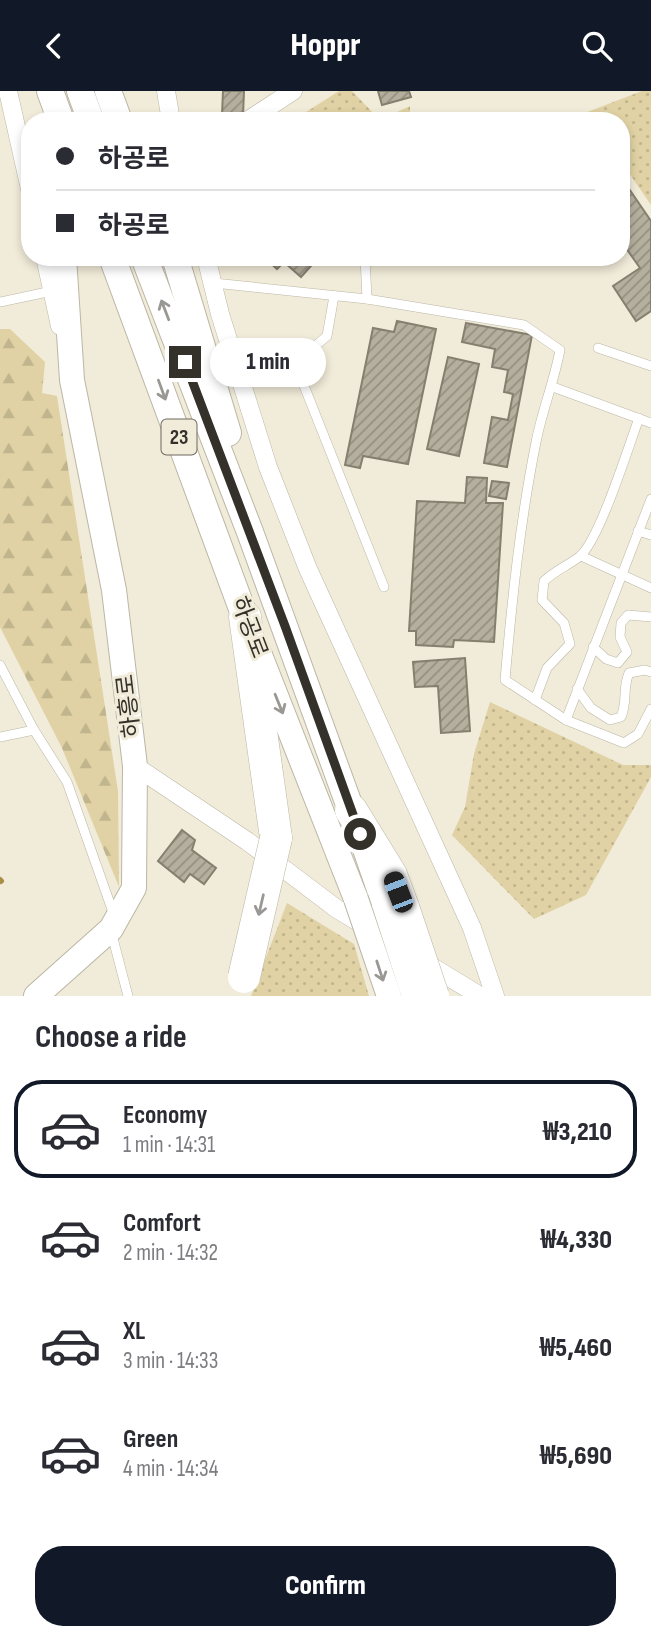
<!DOCTYPE html>
<html lang="en">
<head>
<meta charset="utf-8">
<style>
  body { margin:0; font-family:"Sofia Sans Condensed","Noto Sans KR",sans-serif; background:#f7f7f7; color:#2b2b33; height:100vh; display:flex; flex-direction:column; font-size:26px; white-space:nowrap }
  * { box-sizing:border-box; margin:0 }
  p { font-size:23px; color:#7c7c81 }
  .icon { flex:none; width:38px; height:38px; fill:none; stroke:currentColor; stroke-width:2; stroke-linecap:round; stroke-linejoin:round }
  .map { position:relative; height:905px; overflow:hidden }
  .side { display:flex; flex-direction:column; background:#fff; flex:1 }
  .side>* { flex:none }
  .top-card { position:absolute; left:21px; top:21px; width:609px; height:154px; border-radius:28px; box-shadow:0 4px 10px #0003; display:grid; align-content:center; height:154px; padding:0 35px; background:#fff }
  .end { position:absolute; width:32px; height:32px; margin:-16px; border:9px solid #33312a; background:#fff; box-shadow:0 0 0 4px #fff }
  .from { border-radius:50% }
  .bubble { position:absolute; height:49px; border-radius:24px; background:#fff; box-shadow:0 4px 10px #0003; font-size:23px; font-weight:800; line-height:49px; text-align:center }
  .car { position:absolute; width:21px; height:42px; margin:-21px -10px; border-radius:9px; box-shadow:0 0 5px 2px #0007; background:linear-gradient(#222 24%,#8ab4d8 0 40%,#222 0 76%,#8ab4d8 0 86%,#222 0) }
  .top-card b { display:flex; align-items:center; gap:24px; height:66px; font-size:26px }
  .top-card b+b { border-top:2px solid #e1e1e2 }
  .top-card i { width:18px; height:18px; background:#2b2b33 }
  ul { padding:0; list-style:none }
  li { display:flex; align-items:center; gap:21px; height:98px; margin:0 14px 10px; padding:0 21px; border:4px solid transparent; border-radius:28px }
  li div { flex:1 }
  li b { display:block; font-size:26px }
  li em { font-style:normal; font-weight:800 }
  li.selected { border-color:#111827 }
  li>.icon { width:63px; height:63px; stroke-width:1.5 }
  h2 { padding:0 35px; font-size:32px; line-height:84px }
  .cta { display:flex; gap:14px; margin-top:auto; padding:14px 35px }
  .cta a { flex:1; height:80px; border-radius:28px; background:#111827; color:#fff; font-size:28px; font-weight:800; line-height:80px; text-align:center }
  header { display:flex; justify-content:space-between; align-items:center; height:91px; padding:0 35px; background:#111827; color:#fff; font-size:32px; font-weight:800 }
  .map>svg:first-child { display:block }
</style>
</head>
<body>
<header><svg class="icon" aria-label="back" viewBox="0 0 24 24"><path d="M15 5l-7 7 7 7"/></svg>Hoppr<svg class="icon" aria-label="search" viewBox="0 0 24 24"><circle cx="10" cy="10" r="6"/><path d="M15 15l6 6"/></svg></header>
<div class="map">
<svg width="651" height="905" viewBox="0 0 651 905">
  <defs>
    <pattern id="grass-dots" width="8" height="8" patternUnits="userSpaceOnUse" patternTransform="scale(1.75)"><rect width="8" height="8" fill="#e0d2a4"/><path d="M2 2h.1M6 6h.1" fill="none" stroke="#c1b58d" stroke-width="1.8" stroke-linecap="round"/></pattern>
    <pattern id="forest-firs" width="22" height="20" patternUnits="userSpaceOnUse" patternTransform="scale(1.75)"><rect width="22" height="20" fill="#e0d2a4"/><path d="M5 1l3.5 6h-7zM16 11l3.5 6h-7z" fill="#c1b58d"/></pattern>
    <pattern id="building-hatch" width="6" height="6" patternUnits="userSpaceOnUse" patternTransform="scale(1.75)"><rect width="6" height="6" fill="#b5af9e"/><path d="M-1 1l2-2M0 6l6-6M5 7l2-2" fill="none" stroke="#948f81"/></pattern>
  </defs>
  <rect width="100%" height="100%" fill="#f1ebd9"/>
  <g fill="url(#grass-dots)">
    <polygon points="339,0 352,0 380,29 410,15 410,30 292,30"/>
    <polygon points="642,0 651,0 651,114 627,79 621,82 621,30 564,30"/>
    <polygon points="490,611 623,674 651,674 651,686 586,804 534,828 452,744 465,716 474,663"/>
    <polygon points="287,812 354,853 369,905 251,905"/>
  </g>
  <polygon fill="url(#forest-firs)" points="0,238 10,238 45,271 42,302 57,305 118,700 119,796 62,657 0,536"/>
  <g fill="none" stroke-linecap="round" stroke-linejoin="round">
    <polyline stroke="#a79045" stroke-width="6" points="0,789 1,790"/>
  </g>
  <g fill="url(#building-hatch)" stroke="#847f6f" stroke-width="2">
    <polygon points="223,0 244,0 243,25 222,24"/>
    <polygon points="378,0 409,0 411,6 382,14"/>
    <polygon points="623,89 651,130 651,220 636,230 613,195 640,177 621,150"/>
    <polygon points="264,166 319,166 301,186 284,171 277,178"/>
    <polygon points="397,230 436,238 408,373 363,365 360,377 345,374 373,237 394,241"/>
    <polygon points="466,232 532,244 507,376 484,372 492,326 508,329 513,303 504,301 508,279 492,276 495,258 462,251"/>
    <polygon points="448,266 479,273 459,365 427,358"/>
    <polygon points="467,386 487,387 486,412 503,412 494,551 454,549 453,556 416,554 416,540 409,540 417,410 465,412"/>
    <polygon points="492,390 509,392 506,408 489,405"/>
    <polygon points="465,567 470,640 441,642 438,595 415,596 413,571"/>
    <polygon points="182,739 195,749 192,759 216,777 204,793 190,783 184,791 158,770"/>
  </g>
  <g fill="none" stroke-linecap="round" stroke-linejoin="round">
    <defs>
      <g id="lane">
        <polyline points="365,166 367,208"/>
        <path d="M 214,192 L 367,208 L 524,234 L 560,259 C 554,291 542,320 536,351 C 520,431 512,509 505,589 L 566,629"/>
        <polyline points="334,205 327,245 295,272 384,496"/>
        <polyline points="0,211 52,200"/>
        <polyline points="598,257 651,275"/>
        <polyline points="553,296 651,332"/>
        <polyline points="651,408 566,629 624,652 638,643 651,618"/>
        <polyline points="638,440 651,444"/>
        <polyline points="581,465 651,497"/>
        <polyline points="593,556 606,568 618,572 627,561 620,546 621,532 628,524 651,526"/>
        <polyline points="0,574 34,639"/>
        <path d="M 577,598 L 591,617 L 610,629 L 621,626 C 628,610 622,598 629,582 L 645,579 L 651,581"/>
        <path d="M 535,609 L 547,577 L 570,553 L 564,532 L 542,509 L 544,490 C 556,479 567,475 579,466 C 599,451 629,354 639,327"/>
        <polyline points="0,646 34,639 67,691 114,824"/>
        <polyline points="111,840 128,905"/>
      </g>
      <g id="street">
        <polyline points="8,0 30,98"/>
        <polyline points="166,0 171,30"/>
        <polyline points="247,30 293,0"/>
        <polyline points="45,166 60,235"/>
        <polyline points="206,166 220,223 268,376 308,478 472,837 495,905"/>
        <polyline points="135,675 247,750 337,818 370,838"/>
        <polyline points="421,869 480,905"/>
      </g>
      <g id="secondary">
        <polyline points="258,559 356,808"/>
        <polyline points="365,758 384,813"/>
        <polyline points="36,905 111,838 134,797 135,675 114,499 72,289 64,166"/>
      </g>
      <g id="primary">
        <polyline points="50,0 61,30"/>
        <polyline points="80,0 91,30"/>
        <polyline points="108,0 119,30"/>
        <polyline points="112,166 245,526"/>
        <polyline points="144,166 250,441 351,719"/>
        <polyline points="175,166 228,342"/>
      </g>
      <g id="highway">
        <polyline points="245,526 276,747"/>
        <polyline points="351,719 391,784 404,819"/>
      </g>
    </defs>
    <use href="#lane" stroke="#bbb6a5" stroke-width="10"/>
    <use href="#street" stroke="#bbb6a5" stroke-width="19"/>
    <use href="#secondary" stroke="#bbb6a5" stroke-width="26"/>
    <use href="#primary" stroke="#bbb6a5" stroke-width="28"/>
    <use href="#highway" stroke="#bbb6a5" stroke-width="33"/>
    <use href="#lane" stroke="#fff" stroke-width="9"/>
    <use href="#street" stroke="#fff" stroke-width="18"/>
    <use href="#secondary" stroke="#fff" stroke-width="24"/>
    <use href="#primary" stroke="#fff" stroke-width="26"/>
    <use href="#highway" stroke="#fff" stroke-width="32"/>
    <defs>
      <g id="secondary-bridge">
        <polyline points="356,808 389,905"/>
        <polyline points="384,813 414,905"/>
      </g>
      <g id="highway-bridge">
        <polyline points="404,819 433,905"/>
        <polyline points="244,886 276,747"/>
      </g>
    </defs>
    <use href="#secondary-bridge" stroke="#bbb6a5" stroke-width="26" stroke-linecap="butt"/>
    <use href="#highway-bridge" stroke="#bbb6a5" stroke-width="33" stroke-linecap="butt"/>
    <use href="#secondary-bridge" stroke="#fff" stroke-width="24"/>
    <use href="#highway-bridge" stroke="#fff" stroke-width="32"/>
  </g>
  <defs><path id="oneway-shaft" d="M-6 0H5M1.5-3L5.5 0L1.5 3" fill="none" stroke-width="1.6" stroke-linecap="round" stroke-linejoin="round" transform="scale(1.75)"/></defs>
  <g stroke="#999894">
    <use href="#oneway-shaft" transform="translate(165 219) rotate(-111)"/>
    <use href="#oneway-shaft" transform="translate(162 299) rotate(70)"/>
    <use href="#oneway-shaft" transform="translate(279 613) rotate(68)"/>
    <use href="#oneway-shaft" transform="translate(261 814) rotate(103)"/>
    <use href="#oneway-shaft" transform="translate(380 880) rotate(72)"/>
  </g>
  <g fill="none" stroke-linecap="round" stroke-linejoin="round">
    <polyline stroke="#33312a" stroke-width="9" points="185,271 285,535 360,743"/>
  </g>
  <g text-anchor="middle" stroke-width="6" stroke-linejoin="round" paint-order="stroke">
    <rect fill="#f1ebd9" stroke="#6c695e" stroke-width="2" x="161.5" y="328.5" width="35" height="35" rx="5"/>
    <g font-size="21" font-weight="bold" fill="#33312a">
      <text x="179" y="353">23</text>
    </g>
    <g font-size="23" fill="#33312a" stroke="#f1ebd9">
      <text transform="translate(250 536) rotate(69)" y="8">하공로</text>
      <text transform="translate(128 615) rotate(-97)" y="8">하흥로</text>
    </g>
  </g>
</svg>
<i class="end from" style="left:360px;top:743px"></i>
<i class="end" style="left:185px;top:271px"></i>
<div class="bubble" style="left:210px;top:247px;width:116px">1 min</div>
<i class="car" style="left:398px;top:801px;rotate:339deg"></i>
<div class="top-card">
<b><i class="from"></i>하공로</b>
<b><i></i>하공로</b>
</div>
</div>
<section class="side">
<h2>Choose a ride</h2>
<ul>
<li class="selected"><svg class="icon" aria-label="car" viewBox="0 0 24 24"><path d="M5 17H2v-5l4-1 3-4h7l3 4 3 1v5h-3M9 17h6M6 11h13"/><circle cx="7" cy="17" r="2"/><circle cx="17" cy="17" r="2"/></svg><div><b>Economy</b><p>1 min · 14:31</p></div><em>₩3,210</em></li>
<li><svg class="icon" aria-label="car" viewBox="0 0 24 24"><path d="M5 17H2v-5l4-1 3-4h7l3 4 3 1v5h-3M9 17h6M6 11h13"/><circle cx="7" cy="17" r="2"/><circle cx="17" cy="17" r="2"/></svg><div><b>Comfort</b><p>2 min · 14:32</p></div><em>₩4,330</em></li>
<li><svg class="icon" aria-label="car" viewBox="0 0 24 24"><path d="M5 17H2v-5l4-1 3-4h7l3 4 3 1v5h-3M9 17h6M6 11h13"/><circle cx="7" cy="17" r="2"/><circle cx="17" cy="17" r="2"/></svg><div><b>XL</b><p>3 min · 14:33</p></div><em>₩5,460</em></li>
<li><svg class="icon" aria-label="car" viewBox="0 0 24 24"><path d="M5 17H2v-5l4-1 3-4h7l3 4 3 1v5h-3M9 17h6M6 11h13"/><circle cx="7" cy="17" r="2"/><circle cx="17" cy="17" r="2"/></svg><div><b>Green</b><p>4 min · 14:34</p></div><em>₩5,690</em></li>
</ul>
<div class="cta"><a>Confirm</a></div>
</section>
</body>
</html>
